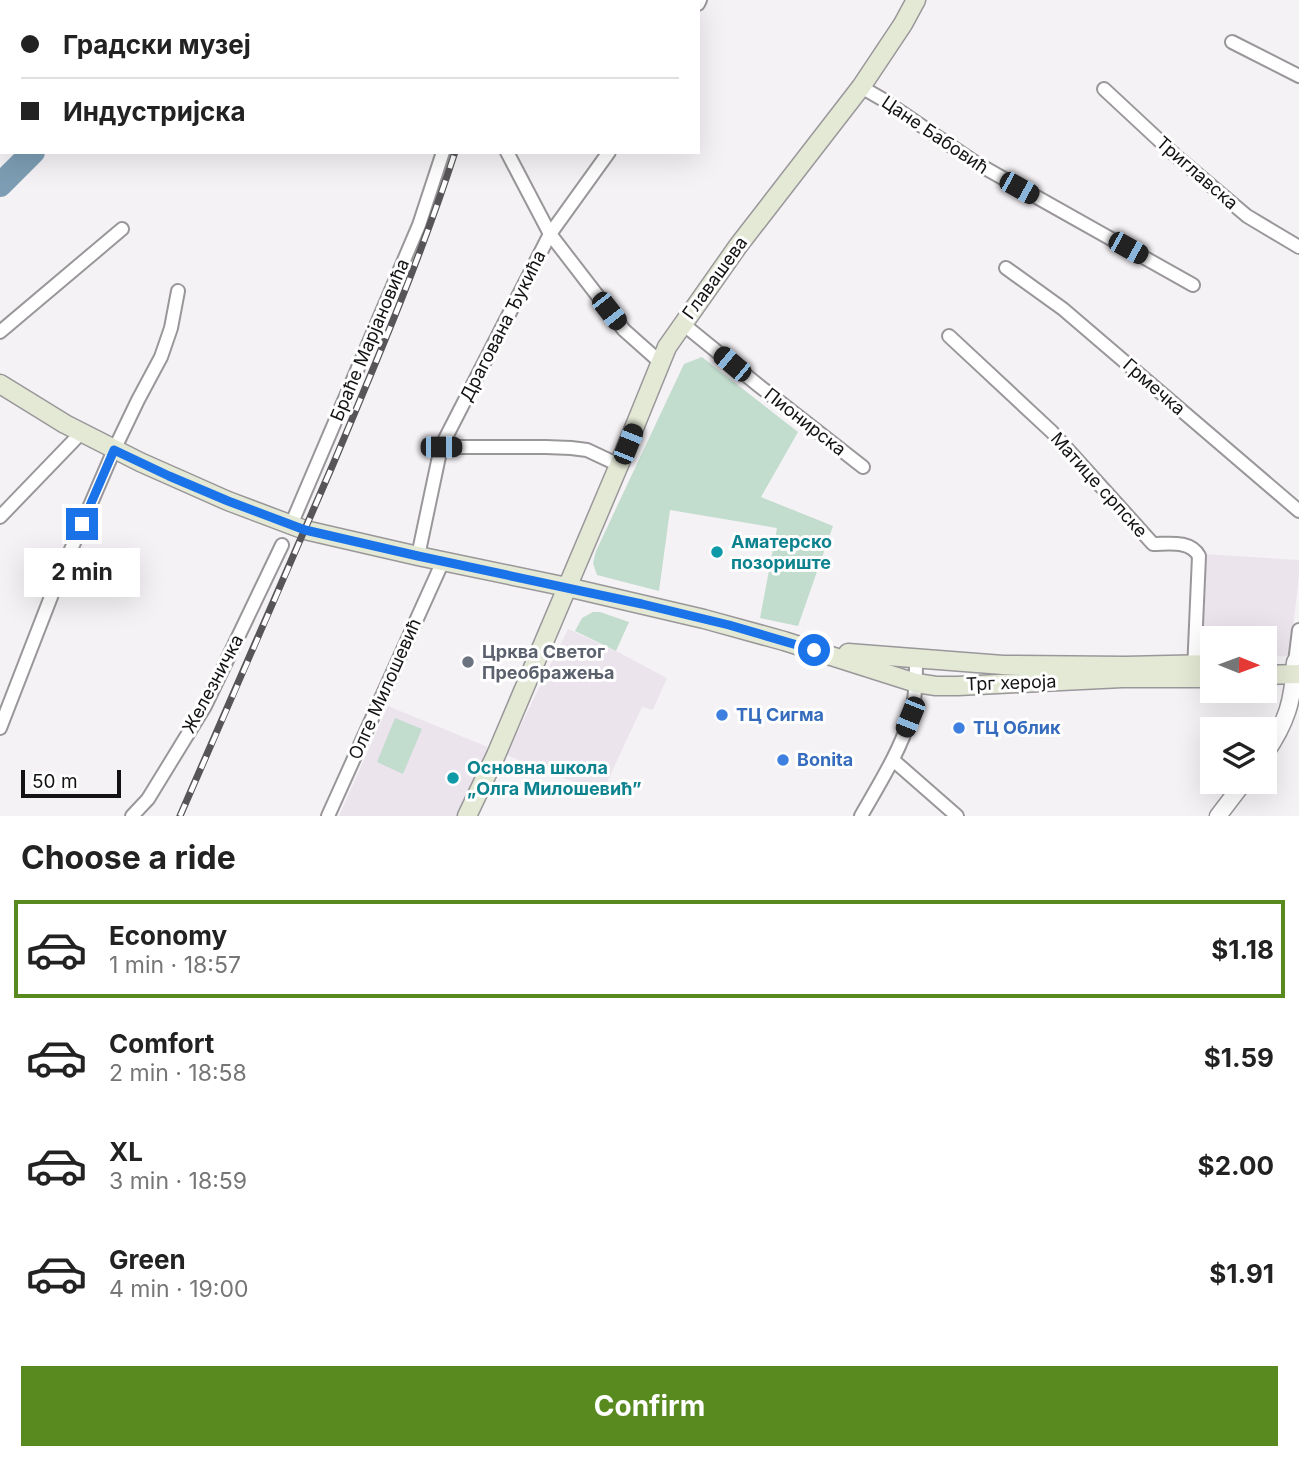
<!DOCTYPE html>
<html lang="en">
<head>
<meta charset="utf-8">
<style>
  body { margin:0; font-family:Inter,sans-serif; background:#f2f2f2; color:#222; height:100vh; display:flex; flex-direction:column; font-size:26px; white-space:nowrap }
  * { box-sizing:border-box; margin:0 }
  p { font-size:23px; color:#767676 }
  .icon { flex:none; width:38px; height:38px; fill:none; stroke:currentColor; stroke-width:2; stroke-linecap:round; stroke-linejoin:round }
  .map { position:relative; height:816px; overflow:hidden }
  .side { display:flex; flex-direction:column; background:#fff; flex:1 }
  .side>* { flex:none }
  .hud { position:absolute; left:0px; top:0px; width:700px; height:154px; box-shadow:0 7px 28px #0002; display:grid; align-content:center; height:154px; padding:0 21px; background:#fff }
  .needle { width:46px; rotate:91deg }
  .fabs { position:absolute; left:1200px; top:626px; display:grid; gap:14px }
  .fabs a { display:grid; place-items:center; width:77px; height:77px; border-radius:0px; background:#fff; box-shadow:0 7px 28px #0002; font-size:35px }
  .scale { position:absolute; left:21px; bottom:18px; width:100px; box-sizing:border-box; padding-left:7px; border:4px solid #131214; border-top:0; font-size:19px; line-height:24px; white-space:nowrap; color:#131214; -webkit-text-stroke:5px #fff; paint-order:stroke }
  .end { position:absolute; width:32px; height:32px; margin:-16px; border:9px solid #1a73e8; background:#fff; box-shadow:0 0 0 4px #fff }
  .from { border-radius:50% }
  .bubble { position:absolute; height:49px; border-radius:0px; background:#fff; box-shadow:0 7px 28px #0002; font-size:23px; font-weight:700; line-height:49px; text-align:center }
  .car { position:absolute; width:21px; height:42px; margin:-21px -10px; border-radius:9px; box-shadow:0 0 5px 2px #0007; background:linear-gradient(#222 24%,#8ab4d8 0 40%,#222 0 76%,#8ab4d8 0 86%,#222 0) }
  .hud b { display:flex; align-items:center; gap:24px; height:66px; font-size:26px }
  .hud b+b { border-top:2px solid #e0e0e0 }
  .hud i { width:18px; height:18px; background:#222 }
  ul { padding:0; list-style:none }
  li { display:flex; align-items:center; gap:21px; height:98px; margin:0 14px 10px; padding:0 7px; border:4px solid transparent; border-radius:0px }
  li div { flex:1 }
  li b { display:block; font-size:26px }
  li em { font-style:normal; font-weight:700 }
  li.active { border-color:#588a20 }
  li>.icon { width:63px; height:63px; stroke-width:1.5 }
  h2 { padding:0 21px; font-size:32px; line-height:84px }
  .button { display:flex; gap:14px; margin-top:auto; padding:14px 21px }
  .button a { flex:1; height:80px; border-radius:0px; background:#588a20; color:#fff; font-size:28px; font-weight:700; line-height:80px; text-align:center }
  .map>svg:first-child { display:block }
</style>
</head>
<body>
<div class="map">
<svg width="1299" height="816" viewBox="0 0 1299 816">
  <rect width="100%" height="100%" fill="#f5f2f5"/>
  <g fill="#ece4ed">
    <polygon points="1204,554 1299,560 1299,575 1290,656 1265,657 1265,639 1213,639 1213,657 1200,657"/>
    <polygon points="568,629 616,651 667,678 653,710 642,707 602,793 506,755"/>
    <polygon points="388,706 488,747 459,816 339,816"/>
  </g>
  <g fill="#c2dcce">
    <polygon points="702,357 798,432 761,497 833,526 798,626 760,618 777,528 670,510 659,591 597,575 593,563 596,551 684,364"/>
    <polygon points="593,612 600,612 629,622 616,651 575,631 582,618"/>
    <polygon points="395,718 422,729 403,774 377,762"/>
  </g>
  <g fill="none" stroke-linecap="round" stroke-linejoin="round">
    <g stroke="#7c9db3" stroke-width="24">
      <polyline points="155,2 156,0"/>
      <polyline points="0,185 33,152"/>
    </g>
    <defs>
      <g id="minor">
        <polyline points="57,2 59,0"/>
        <polyline points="469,2 469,0"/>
        <polyline points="516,2 516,0"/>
        <polyline points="698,4 700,0"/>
        <polyline points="1232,42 1299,76"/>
        <polyline points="0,62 2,61"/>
        <polyline points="861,87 882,99 976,163 1193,285"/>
        <polyline points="1104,89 1176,156 1247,216 1299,247"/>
        <polyline points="507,152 550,234 624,330 660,362"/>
        <polyline points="1006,268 1063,309 1299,511"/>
        <polyline points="683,324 758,385 863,467"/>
        <polyline points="0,332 122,229"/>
        <path d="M 949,336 L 1052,432 L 1153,544 C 1169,544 1190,540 1199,556 L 1194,671"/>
        <polyline points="441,447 546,447 571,448 587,450 619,465"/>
        <polyline points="0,517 81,433"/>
        <polyline points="291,525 419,225 443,152"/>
        <polyline points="418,556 441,447 550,234 609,152"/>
        <polyline points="1295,662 1299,630"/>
        <polyline points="0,728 54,589 114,450 138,400 161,357 171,328 178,291"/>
        <polyline points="893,760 957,816"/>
        <polyline points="132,816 148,799 205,706 282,545"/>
        <polyline points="328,816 443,561"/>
        <path d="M 861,816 C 879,784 899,753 910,718 C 916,699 916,678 916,658"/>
      </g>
      <g id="tertiary">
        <path d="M 1265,754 C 1287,722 1293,701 1295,662"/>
        <polyline points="1218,816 1244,782"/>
      </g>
      <g id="secondary">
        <polyline points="0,384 65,424 140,462 228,501 305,530 418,556 567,587 704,619 784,641 916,683 936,686 958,686 1122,678 1213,678"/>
        <polyline points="848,653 1003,665 1125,666 1213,664"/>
        <polyline points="1265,675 1299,674"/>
        <polyline points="467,816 496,755 619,465 667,347 738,246 861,87 903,24 916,0"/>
      </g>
    </defs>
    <use href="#minor" stroke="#9a979a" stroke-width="16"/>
    <use href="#tertiary" stroke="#9a979a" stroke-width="19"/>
    <use href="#secondary" stroke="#9a979a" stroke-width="21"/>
    <use href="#minor" stroke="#fff" stroke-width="12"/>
    <use href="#tertiary" stroke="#fff" stroke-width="16"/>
    <use href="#secondary" stroke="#e3e9d5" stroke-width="18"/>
    <defs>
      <g id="rail">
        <polyline points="482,2 482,0"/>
        <path d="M 180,816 C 231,701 281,585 331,469 C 375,365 420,260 455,152"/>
      </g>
    </defs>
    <use href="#rail" stroke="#575558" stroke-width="7"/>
    <use href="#rail" stroke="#fff" stroke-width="4.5" stroke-dasharray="13" stroke-linecap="butt"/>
  </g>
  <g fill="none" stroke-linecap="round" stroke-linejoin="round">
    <polyline stroke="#1a73e8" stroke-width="9" points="82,524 114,450 169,476 228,501 305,530 418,556 642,604 729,625 814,650"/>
  </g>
  <g fill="#0f9aa8" stroke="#fff" stroke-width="2.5">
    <circle cx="717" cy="552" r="7"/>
    <circle cx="453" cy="778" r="7"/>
  </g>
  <circle fill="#6b7280" stroke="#fff" stroke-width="2.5" cx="468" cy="662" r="7"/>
  <g fill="#3f7fe0" stroke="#fff" stroke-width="2.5">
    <circle cx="722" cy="715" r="7"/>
    <circle cx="959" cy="728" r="7"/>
    <circle cx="783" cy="760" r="7"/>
  </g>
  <g text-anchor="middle" stroke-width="6" stroke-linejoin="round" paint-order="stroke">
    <g font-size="18" fill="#131214" stroke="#fff">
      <text transform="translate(935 135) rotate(34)" y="6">Цане Бабовић</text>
      <text transform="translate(1197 173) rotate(41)" y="6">Триглавска</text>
      <text transform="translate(715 278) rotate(-54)" y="6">Главашева</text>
      <text transform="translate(503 326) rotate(-63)" y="6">Драгована Ђукића</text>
      <text transform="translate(370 340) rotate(-67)" y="6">Браће Марјановића</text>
      <text transform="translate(1154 387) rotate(41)" y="6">Грмечка</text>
      <text transform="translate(805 422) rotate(38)" y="6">Пионирска</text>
      <text transform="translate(1099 485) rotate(48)" y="6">Матице српске</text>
      <text transform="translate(1011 683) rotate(-2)" y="6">Трг хероја</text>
      <text transform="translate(213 684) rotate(-62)" y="6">Железничка</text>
      <text transform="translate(385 689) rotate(-66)" y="6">Олге Милошевић</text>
    </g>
    <g font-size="18" font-weight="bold" fill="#0d838f" stroke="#fff" text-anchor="start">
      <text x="731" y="548">Аматерско<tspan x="731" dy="21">позориште</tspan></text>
      <text x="467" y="774">Основна школа<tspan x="467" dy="21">„Олга Милошевић”</tspan></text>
    </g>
    <g font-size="18" font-weight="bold" fill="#5b616d" stroke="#fff" text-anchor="start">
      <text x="482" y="658">Црква Светог<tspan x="482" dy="21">Преображења</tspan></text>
    </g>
    <g font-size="18" font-weight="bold" fill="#366cbe" stroke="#fff" text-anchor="start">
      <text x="736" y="721">ТЦ Сигма</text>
      <text x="973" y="734">ТЦ Облик</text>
      <text x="797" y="766">Bonita</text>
    </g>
  </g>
</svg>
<div class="fabs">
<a><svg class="needle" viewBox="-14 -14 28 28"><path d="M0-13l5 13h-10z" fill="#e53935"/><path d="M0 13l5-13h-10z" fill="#767676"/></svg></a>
<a><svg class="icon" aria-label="layers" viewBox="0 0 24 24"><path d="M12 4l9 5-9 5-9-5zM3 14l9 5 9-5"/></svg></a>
</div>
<div class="scale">50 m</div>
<i class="end from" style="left:814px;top:650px"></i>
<i class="end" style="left:82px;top:524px"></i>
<div class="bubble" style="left:24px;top:548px;width:116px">2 min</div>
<i class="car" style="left:1019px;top:188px;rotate:119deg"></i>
<i class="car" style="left:1128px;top:248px;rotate:119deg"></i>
<i class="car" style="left:609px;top:311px;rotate:142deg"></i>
<i class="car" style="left:732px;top:364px;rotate:310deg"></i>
<i class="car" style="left:628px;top:444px;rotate:22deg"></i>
<i class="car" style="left:441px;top:447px;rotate:90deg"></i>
<i class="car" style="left:910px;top:717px;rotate:202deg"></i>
<div class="hud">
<b><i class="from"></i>Градски музеј</b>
<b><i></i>Индустријска</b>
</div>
</div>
<section class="side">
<h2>Choose a ride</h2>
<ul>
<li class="active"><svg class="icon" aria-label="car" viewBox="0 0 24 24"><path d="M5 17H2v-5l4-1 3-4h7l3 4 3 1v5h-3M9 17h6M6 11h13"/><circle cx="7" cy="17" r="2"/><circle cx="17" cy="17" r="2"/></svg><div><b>Economy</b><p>1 min · 18:57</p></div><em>$1.18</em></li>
<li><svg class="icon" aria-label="car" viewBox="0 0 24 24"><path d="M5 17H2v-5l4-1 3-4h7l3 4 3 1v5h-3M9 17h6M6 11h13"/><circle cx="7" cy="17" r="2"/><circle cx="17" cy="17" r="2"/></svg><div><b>Comfort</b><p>2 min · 18:58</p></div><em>$1.59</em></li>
<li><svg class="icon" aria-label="car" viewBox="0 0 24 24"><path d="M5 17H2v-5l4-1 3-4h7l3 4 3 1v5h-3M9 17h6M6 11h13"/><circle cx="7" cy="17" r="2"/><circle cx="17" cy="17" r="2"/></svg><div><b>XL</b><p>3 min · 18:59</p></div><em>$2.00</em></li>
<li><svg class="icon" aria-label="car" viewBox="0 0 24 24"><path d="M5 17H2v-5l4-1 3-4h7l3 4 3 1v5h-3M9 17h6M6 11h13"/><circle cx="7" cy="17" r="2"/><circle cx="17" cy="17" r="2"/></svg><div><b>Green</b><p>4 min · 19:00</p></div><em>$1.91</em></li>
</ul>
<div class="button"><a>Confirm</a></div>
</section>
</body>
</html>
